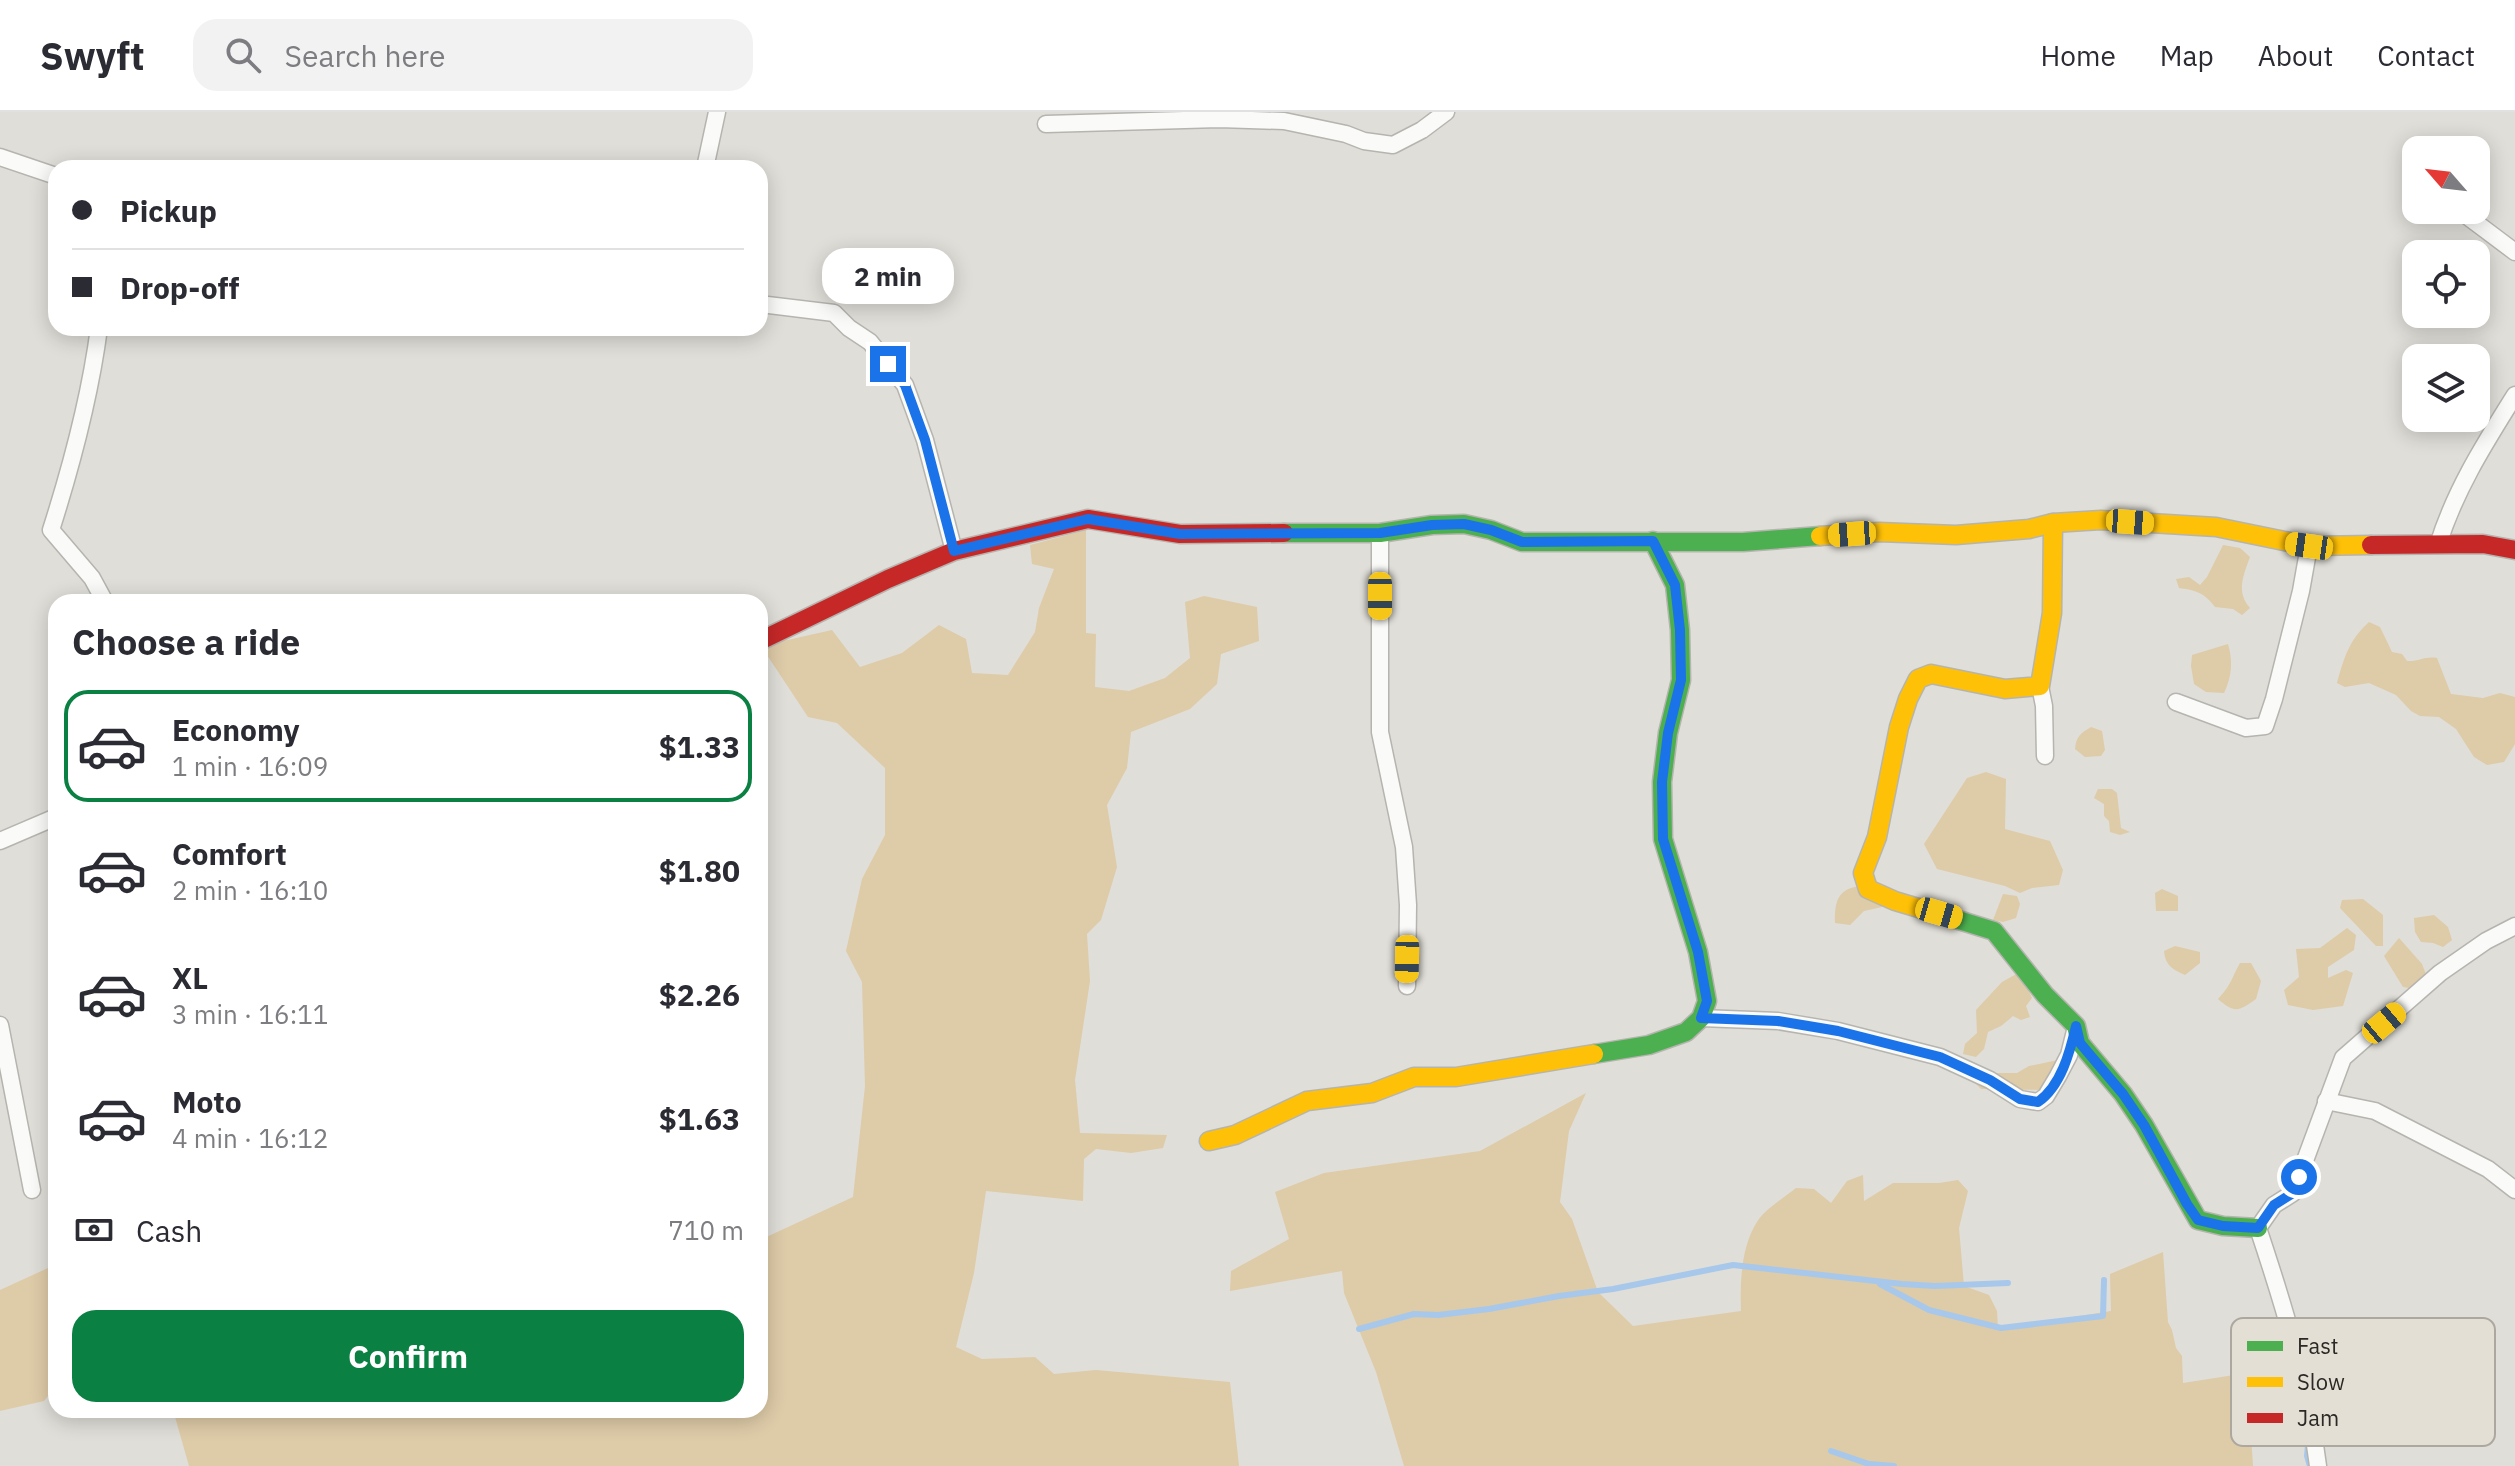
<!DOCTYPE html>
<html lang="en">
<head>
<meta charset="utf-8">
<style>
  body { margin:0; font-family:"IBM Plex Sans",sans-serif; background:#f2f2f3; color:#2b2b33; height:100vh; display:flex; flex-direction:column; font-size:30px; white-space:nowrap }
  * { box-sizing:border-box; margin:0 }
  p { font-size:26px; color:#7c7c81 }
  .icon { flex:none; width:44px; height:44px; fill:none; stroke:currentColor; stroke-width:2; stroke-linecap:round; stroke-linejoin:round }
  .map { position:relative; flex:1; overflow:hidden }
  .panel { position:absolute; left:48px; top:482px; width:720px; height:824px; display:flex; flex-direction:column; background:#fff; border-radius:24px; box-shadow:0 4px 20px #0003 }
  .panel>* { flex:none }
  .top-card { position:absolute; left:48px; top:48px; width:720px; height:176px; border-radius:24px; box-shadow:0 4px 20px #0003; display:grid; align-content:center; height:176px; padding:0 24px; background:#fff }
  .needle { width:52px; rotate:298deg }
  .buttons { position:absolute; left:2402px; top:24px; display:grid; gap:16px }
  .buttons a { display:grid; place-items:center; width:88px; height:88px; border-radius:16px; background:#fff; box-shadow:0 4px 20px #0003; font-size:40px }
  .end { position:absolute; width:36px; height:36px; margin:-18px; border:10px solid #1a73e8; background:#fff; box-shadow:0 0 0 4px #fff }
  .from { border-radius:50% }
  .bubble { position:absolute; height:56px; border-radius:24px; background:#fff; box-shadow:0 4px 20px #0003; font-size:26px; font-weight:700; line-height:56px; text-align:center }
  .car { position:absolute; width:24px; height:48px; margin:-24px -12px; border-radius:10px; box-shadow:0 0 6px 2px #0007; background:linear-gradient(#f5c518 24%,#345 0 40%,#f5c518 0 76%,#345 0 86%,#f5c518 0) }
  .top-card b { display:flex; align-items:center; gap:28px; height:76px; font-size:30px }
  .top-card b+b { border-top:2px solid #e1e1e2 }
  .top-card i { width:20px; height:20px; background:#2b2b33 }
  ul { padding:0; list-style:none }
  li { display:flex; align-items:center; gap:24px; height:112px; margin:0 16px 12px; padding:0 8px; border:4px solid transparent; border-radius:24px }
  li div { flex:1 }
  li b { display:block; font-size:30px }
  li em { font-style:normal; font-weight:700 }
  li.current { border-color:#0b8043 }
  li>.icon { width:72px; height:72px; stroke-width:1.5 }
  h2 { padding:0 24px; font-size:36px; line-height:96px }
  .pay { display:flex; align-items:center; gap:20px; height:88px; padding:0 24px; font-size:30px }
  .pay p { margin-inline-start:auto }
  .action { display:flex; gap:16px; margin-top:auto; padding:16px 24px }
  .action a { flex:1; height:92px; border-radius:24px; background:#0b8043; color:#fff; font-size:32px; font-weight:700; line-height:92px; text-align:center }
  header { display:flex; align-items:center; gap:48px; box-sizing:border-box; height:112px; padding:0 40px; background:#fff; border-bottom:2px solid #e1e1e2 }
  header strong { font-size:38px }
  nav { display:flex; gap:44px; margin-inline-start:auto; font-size:28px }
  .search { width:560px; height:72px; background:#f2f2f3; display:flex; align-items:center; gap:20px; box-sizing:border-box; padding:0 28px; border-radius:24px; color:#7c7c81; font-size:30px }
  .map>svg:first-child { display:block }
</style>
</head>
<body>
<header>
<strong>Swyft</strong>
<div class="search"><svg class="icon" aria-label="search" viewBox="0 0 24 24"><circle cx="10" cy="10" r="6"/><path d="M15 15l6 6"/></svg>Search here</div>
<nav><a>Home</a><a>Map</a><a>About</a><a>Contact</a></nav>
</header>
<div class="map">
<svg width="2515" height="1354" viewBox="0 0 2515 1354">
  <rect width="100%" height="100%" fill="#e0ded8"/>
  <g fill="#decba8">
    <polygon points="1086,418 1086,521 1096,522 1095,575 1129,579 1165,566 1190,546 1185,490 1204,484 1257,495 1259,529 1221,542 1217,572 1190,597 1131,620 1127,656 1107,693 1117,755 1101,808 1087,822 1090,869 1075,968 1080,1021 1167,1023 1163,1036 1131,1041 1096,1037 1084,1047 1083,1089 986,1079 974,1161 956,1235 982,1247 1035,1245 1054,1262 1096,1258 1230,1270 1239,1354 189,1354 173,1298 760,1298 760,1128 853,1085 865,974 862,870 846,839 862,767 885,723 885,656 837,611 808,605 761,534 832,518 860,555 902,541 939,513 966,527 972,561 1008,563 1035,520 1039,496 1054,457 1032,452 1030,433"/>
    <path d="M 2223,433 L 2240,436 L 2250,445 C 2243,464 2236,480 2250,496 L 2242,503 L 2233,497 L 2215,495 C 2205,481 2195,478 2179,476 L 2176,467 L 2189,465 L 2200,473 L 2207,465 Z"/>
    <path d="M 2369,510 L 2380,515 L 2392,540 L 2402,542 L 2407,549 C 2418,550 2425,544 2437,546 L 2451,582 L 2483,586 L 2500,581 L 2515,585 L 2515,632 L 2504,650 L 2487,653 L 2474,645 L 2456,617 L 2439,605 L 2420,604 L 2411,599 L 2396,583 L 2369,571 L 2345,575 L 2337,571 C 2344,546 2349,528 2369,510 Z"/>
    <path d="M 2228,532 C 2233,549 2232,564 2224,581 L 2206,580 L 2194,572 L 2191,554 L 2192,543 Z"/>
    <path d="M 2091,615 L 2102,619 L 2105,638 L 2101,644 L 2085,645 L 2075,637 C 2076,624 2081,621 2091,615 Z"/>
    <polygon points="1986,660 2006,667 2005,717 2050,729 2063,758 2059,773 2032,776 2020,781 2005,774 1937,757 1924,732 1967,666"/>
    <polygon points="2098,677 2112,677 2117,681 2121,716 2130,720 2120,723 2110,720 2109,709 2104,704 2104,692 2094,686"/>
    <path d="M 1872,773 L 1882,795 L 1864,799 L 1850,813 L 1835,811 C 1834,781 1843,774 1872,773 Z"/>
    <polygon points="2162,777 2178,784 2178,799 2156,799 2155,781"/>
    <polygon points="2003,782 2017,784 2020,792 2016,806 2003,810 1993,808"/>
    <polygon points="2363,787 2383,803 2383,834 2376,834 2340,796 2342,788"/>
    <polygon points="2434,803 2448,815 2452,828 2443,835 2433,831 2421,830 2415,820 2414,806"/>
    <polygon points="2347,816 2356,823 2354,838 2328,855 2328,866 2346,858 2353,861 2343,894 2313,898 2288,893 2284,878 2299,865 2296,837 2320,836"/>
    <polygon points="2399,826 2422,852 2427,865 2416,877 2403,875 2384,844"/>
    <path d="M 2175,834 L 2200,840 L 2200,851 L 2185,863 C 2173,858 2165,853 2164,839 Z"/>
    <path d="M 2240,851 L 2251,851 L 2261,869 L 2256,887 C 2239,899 2235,902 2218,887 C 2232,872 2231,867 2240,851 Z"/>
    <polygon points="2020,860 2032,886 2026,894 2030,905 2021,908 2013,904 2001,914 1988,920 1984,937 1976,945 1963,942 1965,932 1977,921 1976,898 2002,870"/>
    <polygon points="2058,948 2056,978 1981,977 1976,972 1977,964 1982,961 2017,961 2029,954"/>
    <path d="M 1586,981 L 1569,1019 L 1560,1090 L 1572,1107 L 1598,1180 L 1633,1214 L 1741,1199 C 1740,1170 1741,1135 1757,1110 C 1765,1097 1784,1086 1796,1076 L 1814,1077 L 1831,1091 L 1847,1069 L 1863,1063 L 1864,1089 L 1893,1071 L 1939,1071 L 1958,1068 L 1968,1079 L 1959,1116 L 1964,1174 L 1989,1183 L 1997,1199 L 1998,1217 L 2111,1199 L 2110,1162 L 2163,1140 L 2168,1210 L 2172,1218 L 2176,1236 L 2182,1244 L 2183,1271 L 2247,1261 L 2253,1354 L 1404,1354 L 1376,1260 L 1344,1181 L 1342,1159 L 1230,1179 L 1231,1159 L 1289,1127 L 1275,1080 L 1324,1061 L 1480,1039 Z"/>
    <polygon points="48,1156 56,1205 56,1274 44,1289 0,1299 0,1178"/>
  </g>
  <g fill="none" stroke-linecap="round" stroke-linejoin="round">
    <g stroke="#a7c8eb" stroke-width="6">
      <polyline points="1880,1172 1929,1198 2001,1216 2103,1204 2104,1168"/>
      <polyline points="1359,1217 1414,1202 1438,1203 1489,1197 1559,1184 1613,1177 1733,1153 1902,1172 1935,1174 2008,1171"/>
      <polyline points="2308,1333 2307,1344 2310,1354"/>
      <polyline points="1831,1339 1869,1352 1894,1354"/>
    </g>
    <defs>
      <g id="street">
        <polyline points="1046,12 1219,7 1284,9 1346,22 1364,29 1393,33 1422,18 1446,0"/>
        <polyline points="2413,41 2416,50"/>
        <polyline points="0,45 56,64"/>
        <polyline points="705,56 717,0"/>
        <polyline points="2459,98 2515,140"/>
        <polyline points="760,192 834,201 849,216 870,230 905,273 925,328 954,439"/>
        <path d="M 99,216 C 90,285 72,352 51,418 L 92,466 L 105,490"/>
        <polyline points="1380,421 1380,620 1404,735 1408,793 1407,874"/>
        <path d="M 2438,433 C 2455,378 2485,331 2515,283"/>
        <polyline points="2040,574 2044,594 2045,644"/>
        <polyline points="2176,590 2246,616 2265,614 2274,587 2301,479 2309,434"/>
        <polyline points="0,729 56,705"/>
        <polyline points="1701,906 1778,909 1838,919 1940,945 1990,968 2020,987 2038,990 2046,984 2058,964 2069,943 2075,919"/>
        <polyline points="0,913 32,1078"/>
        <polyline points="2326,989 2375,999 2488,1057 2515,1078"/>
        <path d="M 2318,1354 C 2308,1272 2284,1194 2258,1116 L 2274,1093 L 2293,1081 L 2343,946 L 2440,861 L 2486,829 L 2515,814"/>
      </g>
      <g id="fast">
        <polyline points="1284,421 1380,421 1432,413 1464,412 1491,418 1522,430 1743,430 1820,424"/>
        <polyline points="1952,806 1994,819 2045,883 2076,914 2080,931 2123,982 2144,1013 2198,1108 2223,1114 2258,1116"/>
        <polyline points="1594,942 1649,933 1686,920 1701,906 1707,889 1698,840 1663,727 1662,670 1668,621 1681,568 1680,518 1675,473 1653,429"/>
      </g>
      <g id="slow">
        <polyline points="1820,424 1879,420 1956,423 2029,417 2053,411 2101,408 2216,415 2309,434 2371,433"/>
        <polyline points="1952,806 1895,789 1868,777 1863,761 1877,725 1899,615 1908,587 1918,567 1931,562 2005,577 2040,574 2052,501 2053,411"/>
        <polyline points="1209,1029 1235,1023 1307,989 1372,981 1414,965 1456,965 1594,942"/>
      </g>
      <g id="jam">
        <polyline points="2371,433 2483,432 2515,438"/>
        <polyline points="760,529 888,467 954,439 1088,407 1180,422 1284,421"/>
      </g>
    </defs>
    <use href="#street" stroke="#b6b4af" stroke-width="19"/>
    <use href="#fast" stroke="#b6b4af" stroke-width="21"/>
    <use href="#slow" stroke="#b6b4af" stroke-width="21"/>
    <use href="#jam" stroke="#b6b4af" stroke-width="21"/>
    <use href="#street" stroke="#fafaf9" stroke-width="16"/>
    <use href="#fast" stroke="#4caf50" stroke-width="18"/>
    <use href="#slow" stroke="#ffc107" stroke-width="18"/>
    <use href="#jam" stroke="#c62828" stroke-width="18"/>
  </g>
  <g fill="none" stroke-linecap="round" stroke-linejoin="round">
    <path stroke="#1a73e8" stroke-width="10" d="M 888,252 L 905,273 L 925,328 L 954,439 L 1088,407 L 1180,422 L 1380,421 L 1432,413 L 1464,412 L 1491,418 L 1522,430 L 1653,429 L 1675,473 L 1680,518 L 1681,568 L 1668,621 L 1662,670 L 1663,727 L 1698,840 L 1707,889 L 1701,906 L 1778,909 L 1838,919 L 1940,945 L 1990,968 L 2020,987 L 2038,990 C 2061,974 2070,940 2076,914 L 2080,931 L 2123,982 L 2144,1013 L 2187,1092 L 2198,1108 L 2223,1114 L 2258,1116 L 2274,1093 L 2293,1081 L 2299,1065"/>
  </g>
  <rect x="2231" y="1206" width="264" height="128" rx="12" fill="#e4dfd5" stroke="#aca8a0" stroke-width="2"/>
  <rect x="2247" y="1229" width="36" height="10" fill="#4caf50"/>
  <rect x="2247" y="1265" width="36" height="10" fill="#ffc107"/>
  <rect x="2247" y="1301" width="36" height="10" fill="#c62828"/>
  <g font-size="22" fill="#2b2925">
    <text x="2297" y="1242">Fast</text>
    <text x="2297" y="1278">Slow</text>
    <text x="2297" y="1314">Jam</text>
  </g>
</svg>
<div class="buttons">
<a><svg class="needle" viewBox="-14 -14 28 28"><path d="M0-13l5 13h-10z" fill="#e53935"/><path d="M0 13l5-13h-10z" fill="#7c7c81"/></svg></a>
<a><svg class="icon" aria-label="locate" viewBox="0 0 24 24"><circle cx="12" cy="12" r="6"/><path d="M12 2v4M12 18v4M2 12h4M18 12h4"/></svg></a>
<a><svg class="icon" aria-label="layers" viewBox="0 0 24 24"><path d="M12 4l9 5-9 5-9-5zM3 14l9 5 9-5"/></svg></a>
</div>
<i class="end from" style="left:2299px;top:1065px"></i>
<i class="end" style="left:888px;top:252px"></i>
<div class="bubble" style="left:822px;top:136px;width:132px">2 min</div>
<i class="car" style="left:2130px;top:410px;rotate:94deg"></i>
<i class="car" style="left:1852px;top:422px;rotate:266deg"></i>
<i class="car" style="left:2309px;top:434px;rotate:278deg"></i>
<i class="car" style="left:1380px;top:484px;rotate:180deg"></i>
<i class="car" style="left:1939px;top:801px;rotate:106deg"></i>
<i class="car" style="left:1407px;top:847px;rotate:181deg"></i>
<i class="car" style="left:2384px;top:911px;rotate:50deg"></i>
<div class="top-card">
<b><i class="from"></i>Pickup</b>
<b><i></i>Drop-off</b>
</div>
<section class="panel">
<h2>Choose a ride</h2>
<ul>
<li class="current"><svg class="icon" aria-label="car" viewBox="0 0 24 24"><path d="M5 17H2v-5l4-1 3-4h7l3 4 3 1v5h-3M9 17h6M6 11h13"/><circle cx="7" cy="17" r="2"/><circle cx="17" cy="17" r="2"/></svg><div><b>Economy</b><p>1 min · 16:09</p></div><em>$1.33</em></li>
<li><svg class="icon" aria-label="car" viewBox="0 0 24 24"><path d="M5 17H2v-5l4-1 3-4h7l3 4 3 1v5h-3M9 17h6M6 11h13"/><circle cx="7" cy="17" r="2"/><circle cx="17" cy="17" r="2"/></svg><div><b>Comfort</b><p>2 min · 16:10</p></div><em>$1.80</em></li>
<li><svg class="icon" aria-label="car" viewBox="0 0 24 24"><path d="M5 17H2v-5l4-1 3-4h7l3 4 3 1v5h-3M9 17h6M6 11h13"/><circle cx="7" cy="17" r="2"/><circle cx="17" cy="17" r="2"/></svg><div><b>XL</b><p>3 min · 16:11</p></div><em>$2.26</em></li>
<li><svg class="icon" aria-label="car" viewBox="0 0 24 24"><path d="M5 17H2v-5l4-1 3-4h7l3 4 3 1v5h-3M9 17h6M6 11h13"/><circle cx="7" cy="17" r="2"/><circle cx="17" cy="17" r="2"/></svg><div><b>Moto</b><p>4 min · 16:12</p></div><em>$1.63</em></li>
</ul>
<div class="pay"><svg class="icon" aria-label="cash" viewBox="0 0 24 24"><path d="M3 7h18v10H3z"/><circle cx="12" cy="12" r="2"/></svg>Cash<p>710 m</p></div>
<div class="action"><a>Confirm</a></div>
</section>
</div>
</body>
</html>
